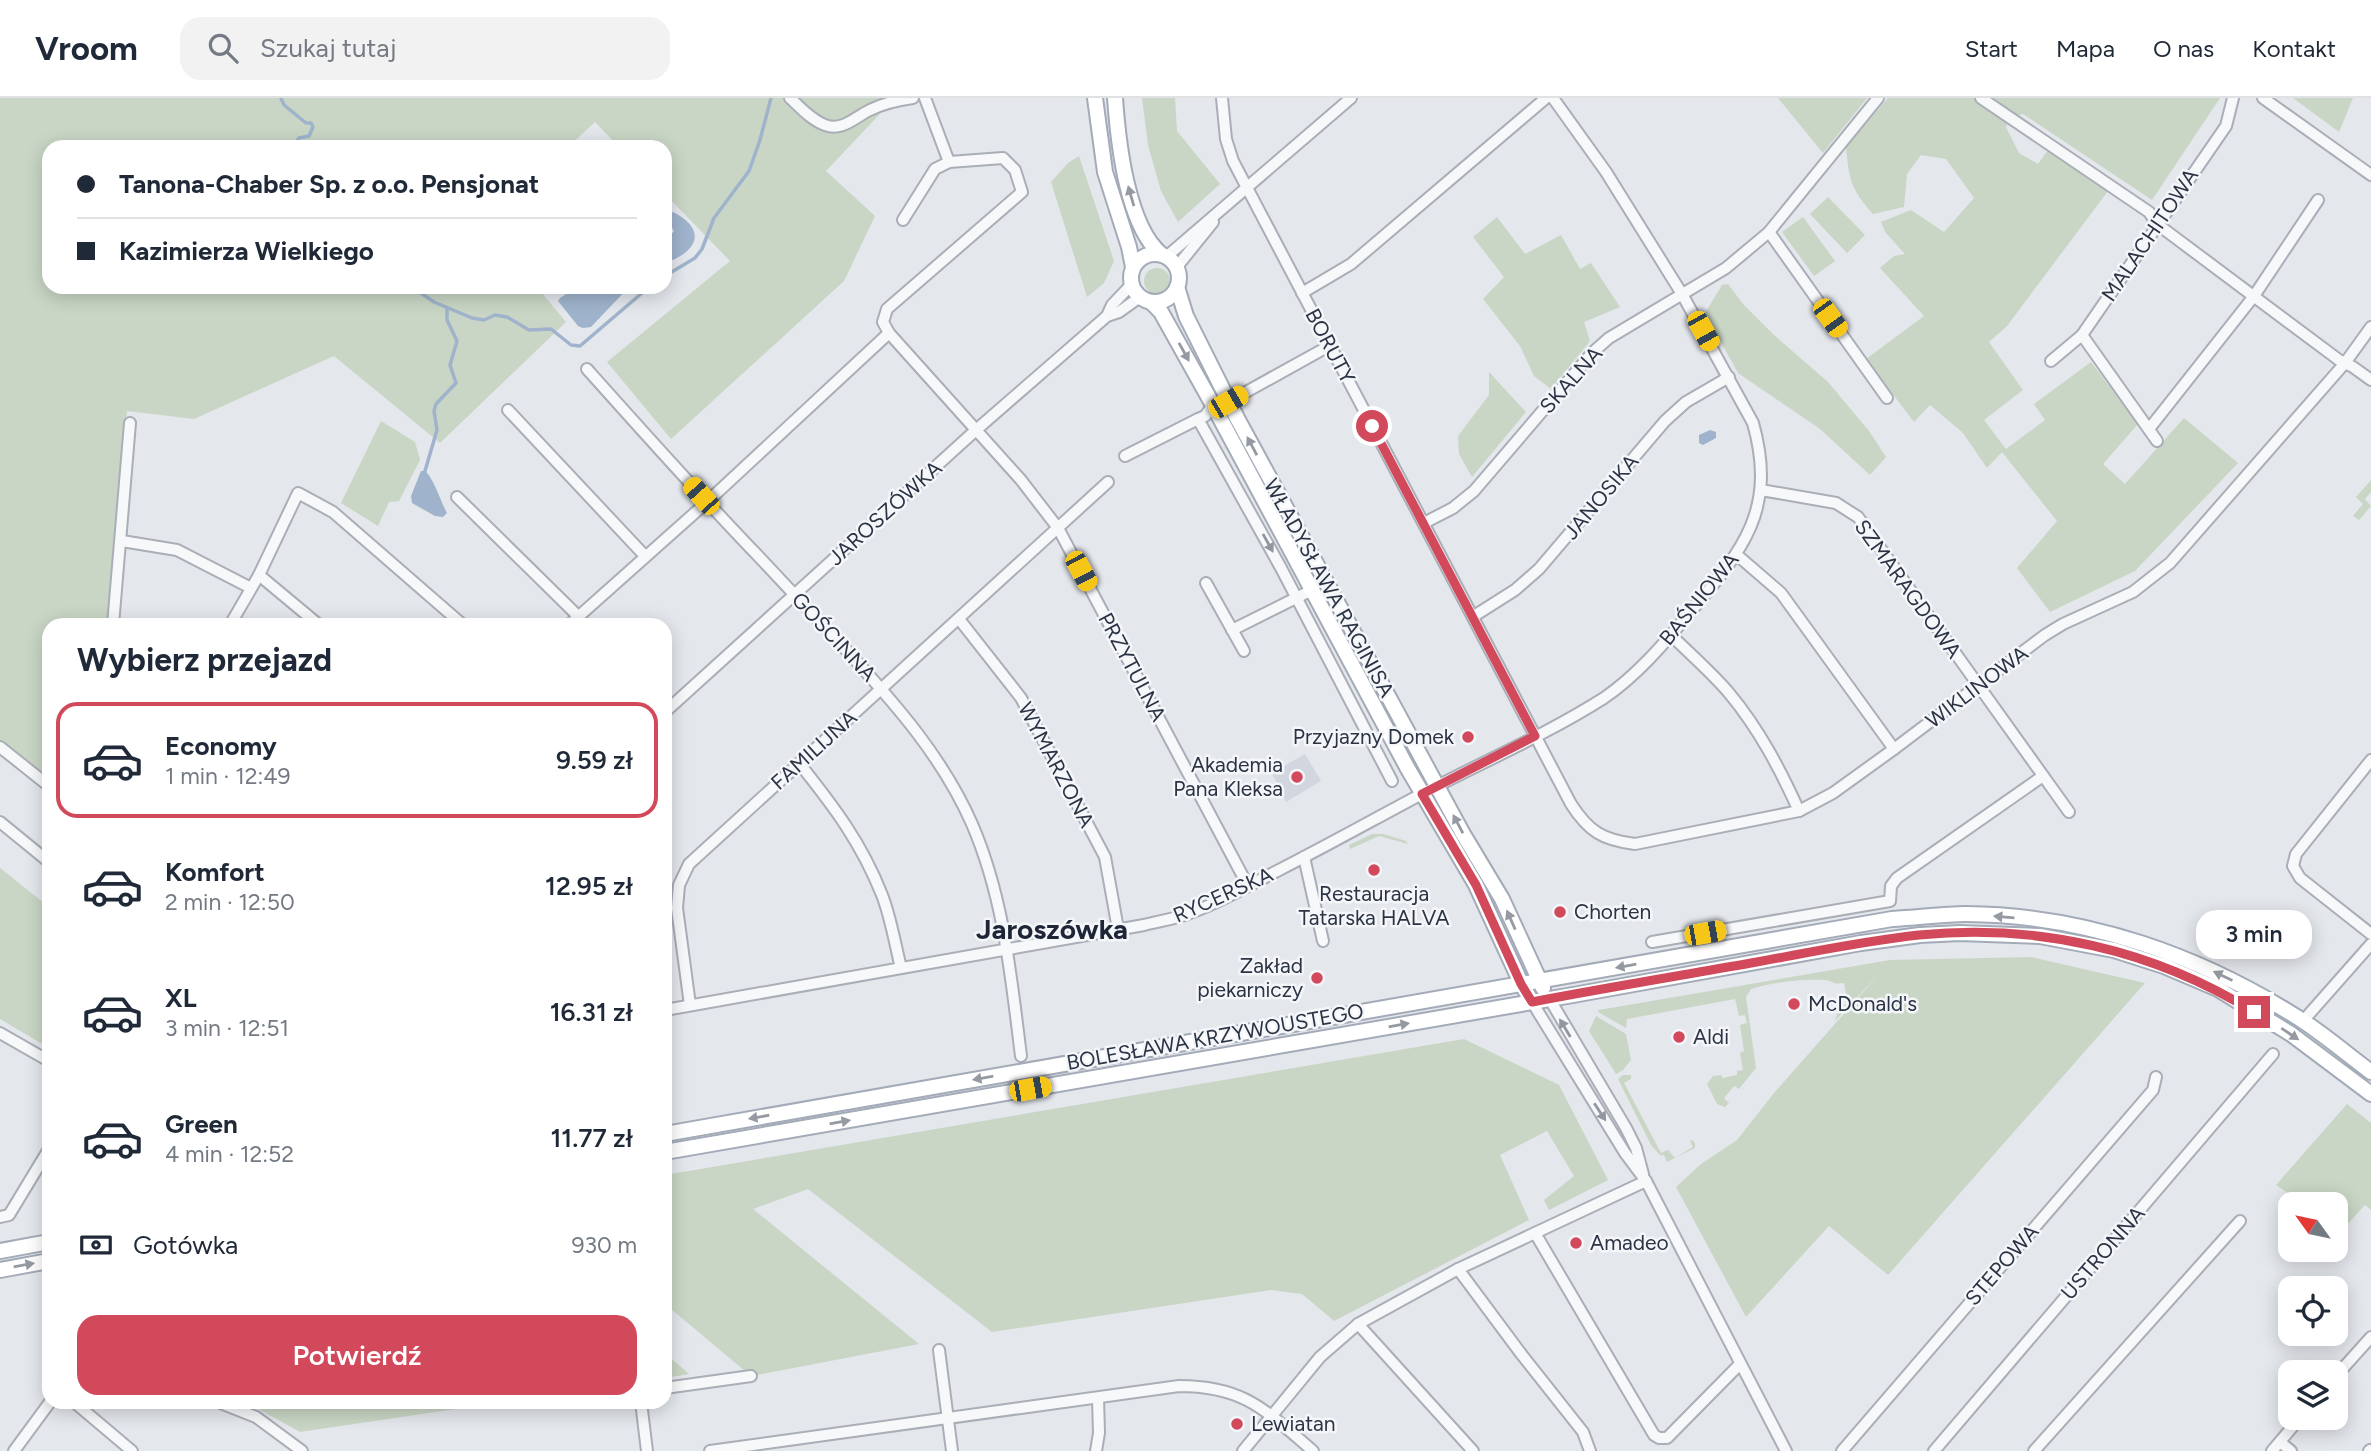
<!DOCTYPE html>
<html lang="pl">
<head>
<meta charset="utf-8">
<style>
  body { margin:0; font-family:Figtree,sans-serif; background:#f2f2f3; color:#1f2937; height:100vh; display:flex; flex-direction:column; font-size:26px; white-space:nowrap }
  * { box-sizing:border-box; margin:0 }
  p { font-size:23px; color:#747a83 }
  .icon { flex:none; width:38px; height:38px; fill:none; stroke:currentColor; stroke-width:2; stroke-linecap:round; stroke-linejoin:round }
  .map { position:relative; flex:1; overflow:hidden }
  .sheet { position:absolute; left:42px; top:520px; width:630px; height:791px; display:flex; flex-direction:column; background:#fff; border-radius:21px; box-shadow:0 4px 18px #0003 }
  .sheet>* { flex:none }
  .top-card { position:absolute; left:42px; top:42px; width:630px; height:154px; border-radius:21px; box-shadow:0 4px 18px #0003; display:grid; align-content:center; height:154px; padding:0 35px; background:#fff }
  .needle { width:46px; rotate:303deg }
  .fabs { position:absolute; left:2278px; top:1094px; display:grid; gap:14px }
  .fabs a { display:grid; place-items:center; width:70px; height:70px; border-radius:14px; background:#fff; box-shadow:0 4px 18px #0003; font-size:35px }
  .end { position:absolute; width:32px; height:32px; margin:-16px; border:9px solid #d1495b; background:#fff; box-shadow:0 0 0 4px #fff }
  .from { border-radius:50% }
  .bubble { position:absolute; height:49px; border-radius:21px; background:#fff; box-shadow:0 4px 18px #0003; font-size:23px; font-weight:600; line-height:49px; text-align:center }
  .car { position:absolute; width:21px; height:42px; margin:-21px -10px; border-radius:9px; box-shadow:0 0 5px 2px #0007; background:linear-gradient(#f5c518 24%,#345 0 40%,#f5c518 0 76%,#345 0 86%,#f5c518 0) }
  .top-card b { display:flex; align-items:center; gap:24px; height:66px; font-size:26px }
  .top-card b+b { border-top:2px solid #e0e1e3 }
  .top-card i { width:18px; height:18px; background:#1f2937 }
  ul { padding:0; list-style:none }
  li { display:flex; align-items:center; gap:21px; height:116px; margin:0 14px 10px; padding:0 21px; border:4px solid transparent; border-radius:21px }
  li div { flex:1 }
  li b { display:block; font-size:26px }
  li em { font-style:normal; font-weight:600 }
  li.current { border-color:#d1495b }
  li>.icon { width:63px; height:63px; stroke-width:1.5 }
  h2 { padding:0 35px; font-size:32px; line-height:84px }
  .pay { display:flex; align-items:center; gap:18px; height:77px; padding:0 35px; font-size:26px }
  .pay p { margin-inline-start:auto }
  .cta { display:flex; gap:14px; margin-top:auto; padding:14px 35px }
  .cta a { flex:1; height:80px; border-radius:21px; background:#d1495b; color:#fff; font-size:28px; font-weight:600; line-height:80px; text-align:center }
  header { display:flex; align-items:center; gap:42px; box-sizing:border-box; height:98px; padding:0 35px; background:#fff; border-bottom:2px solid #e0e1e3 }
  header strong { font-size:33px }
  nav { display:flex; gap:38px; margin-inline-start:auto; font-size:24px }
  .search { width:490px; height:63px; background:#f2f2f3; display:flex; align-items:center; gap:18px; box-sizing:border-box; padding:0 24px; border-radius:21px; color:#747a83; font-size:26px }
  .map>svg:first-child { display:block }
</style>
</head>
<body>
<header>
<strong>Vroom</strong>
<div class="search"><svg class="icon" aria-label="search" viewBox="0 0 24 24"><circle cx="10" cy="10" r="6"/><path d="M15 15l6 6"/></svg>Szukaj tutaj</div>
<nav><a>Start</a><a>Mapa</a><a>O nas</a><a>Kontakt</a></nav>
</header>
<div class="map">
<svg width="2371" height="1353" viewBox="0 0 2371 1353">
  <rect width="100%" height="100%" fill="#e4e7ec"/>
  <polygon fill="#d2d6de" points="1305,656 1321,683 1286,704 1272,675"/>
  <g fill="#c9d6c5">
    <polygon points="0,0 895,0 826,73 875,118 844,183 671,341 607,264 730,163 665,96 665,49 619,49 595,24 568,49 49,49 49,189 537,189 566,224 440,345 334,258 194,321 127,313 108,527 49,527 49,684 0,647"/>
    <polygon points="1142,0 1175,0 1177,33 1220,86 1178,124 1161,93 1148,47"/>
    <polygon points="1778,0 1867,0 1823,55"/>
    <path d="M 1888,0 L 2220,0 L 2152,102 L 2023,16 L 2010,20 L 2006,29 L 2019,55 L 2038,66 L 2048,52 L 2108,93 L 2007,228 L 1989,244 L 2023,292 L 1984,322 L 2006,351 L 2045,322 L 2034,306 L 2091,264 L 2138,326 L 2103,366 L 2125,386 L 2184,320 L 2238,365 L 2135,473 L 2050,514 L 2017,470 L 2057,423 L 2002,354 L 1987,370 L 1963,335 L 1930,307 L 1914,324 L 1866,261 L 1924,218 L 1880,170 L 1894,158 L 1905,156 L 1885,134 L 1881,124 L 1911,112 L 1944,134 L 1974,100 L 1946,61 L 1921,57 L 1907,76 L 1904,109 L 1873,116 C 1851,91 1849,82 1846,49 Z"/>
    <polygon points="2293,0 2353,0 2339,34"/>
    <polygon points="1079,58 1114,163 1104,185 1087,199 1051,84 1068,65"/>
    <polygon points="1828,99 1865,137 1847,155 1810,116"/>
    <polygon points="1497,119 1525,156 1561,137 1580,171 1591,165 1620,209 1584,224 1590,243 1551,291 1534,278 1520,248 1483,201 1504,179 1473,139"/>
    <polygon points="1803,119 1835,163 1814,178 1782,134"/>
    <circle cx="1157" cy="183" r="13"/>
    <polygon points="1728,186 1743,206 1774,237 1828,284 1869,333 1886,359 1870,377 1820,331 1738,275 1705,215 1722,187"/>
    <polygon points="1489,274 1526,314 1472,379 1459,356 1458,338 1489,297"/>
    <polygon points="381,323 415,344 420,362 399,403 389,404 378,428 341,405"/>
    <polygon points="2371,382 2371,394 2365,401 2371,408 2359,422 2353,418 2363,406 2356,399"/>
    <polygon points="1372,736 1383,736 1406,743 1408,746 1379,738 1350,751 1349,747"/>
    <polygon points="0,770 49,809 49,950 0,921"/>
    <path d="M 2031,859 L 2145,885 L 1888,1177 L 1829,1128 L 1746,1219 L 1676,1089 L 1701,1066 L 1737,1042 L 1774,995 L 1879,876 L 1835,923 L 1840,908 L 1848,906 L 1844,885 C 1830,887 1834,882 1823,882 C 1800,881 1773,884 1751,891 L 1746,899 L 1756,970 L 1739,991 L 1734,988 L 1724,1000 L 1729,1005 L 1725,1009 L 1717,1006 L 1707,986 L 1713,978 L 1721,977 L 1723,980 L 1737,977 L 1737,973 L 1743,972 L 1740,955 L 1744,953 L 1740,927 L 1747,925 L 1745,917 L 1739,918 L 1735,901 L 1627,921 L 1626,930 L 1598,914 L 1599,912 L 1890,862 Z"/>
    <polygon points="1596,918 1626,936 1631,962 1623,972 1616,976 1589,933"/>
    <polygon points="1464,941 1559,987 1608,1082 1549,1112 1544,1102 1574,1078 1547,1033 1500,1057 1529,1122 1334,1223 1302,1196 1271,1192 992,1234 808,1091 753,1111 919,1246 751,1278 665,1206 665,1077"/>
    <polygon points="1623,977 1631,977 1631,981 1624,985 1661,1055 1668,1052 1675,1060 1693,1049 1690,1043 1692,1042 1695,1045 1695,1050 1667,1064 1664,1057 1660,1057 1651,1047 1618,981"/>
    <polygon points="2347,1006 2371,1025 2371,1112 2365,1107 2336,1139 2336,1106 2300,1106 2297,1101 2276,1087"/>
    <polygon points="665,1255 689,1276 665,1280"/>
    <polygon points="246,1304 503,1304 300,1334"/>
  </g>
  <g fill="#9fb4cc">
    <path d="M 673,114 C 703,129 701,149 673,162 L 665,159 L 665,138 L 670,138 L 674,133 L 671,128 L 665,130 L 665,118 Z"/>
    <polygon points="577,189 629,189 591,229 583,230 578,228 558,203 560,200"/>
    <polygon points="1710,332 1716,334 1716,340 1703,347 1699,345 1699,337"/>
    <path d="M 421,373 L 425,373 C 433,379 441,404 447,415 L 443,419 L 435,418 L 412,405 L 411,398 Z"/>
  </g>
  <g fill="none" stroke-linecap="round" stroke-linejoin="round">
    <g stroke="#9fb4cc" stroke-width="3.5">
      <polyline points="281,0 284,7 306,25 311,25 313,29 309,38 299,40 296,45 298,49"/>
      <polyline points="665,178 695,160 702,151 714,120 749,73 760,42 771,0"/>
      <polyline points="412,189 434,204 472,220 484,222 495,217 507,219 529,232 551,231 571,247 580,248 649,189"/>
      <polyline points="425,373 437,332 434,313 436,306 456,285 450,267 457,243 447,222 447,210"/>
    </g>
    <defs>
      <g id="minor">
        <path d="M 790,0 C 800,9 811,22 825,27 C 842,34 855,19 870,12 C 884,5 898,2 913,0"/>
        <polyline points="925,0 949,64"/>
        <path d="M 1222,0 L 1226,41 L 1233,63 L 1571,706 C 1589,734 1603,742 1635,746 L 1799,713 L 1833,695 L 1894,651 L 2045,537 L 2063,526 L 2133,494 L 2170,465 L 2345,265 L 2371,229"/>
        <polyline points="1981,0 2149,114 2157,126 2339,262 2353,269 2371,282"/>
        <polyline points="2263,0 2371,77"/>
        <polyline points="903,122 935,71 949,64 1003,60 1015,72 1022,94 887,211 883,224 889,235 1021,382 1058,430 1248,788"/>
        <polyline points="1769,134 1887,300"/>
        <polyline points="1166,159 1351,0"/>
        <polyline points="1177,172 1180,165 1213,124"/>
        <polyline points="1302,195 1351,166 1546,0"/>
        <polyline points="1107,218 1119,214 1140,199"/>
        <polyline points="2082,237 2157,343"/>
        <polyline points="2051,263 2082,237 2226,28 2233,0"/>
        <path d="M 587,271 C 645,336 702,400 762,462 C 791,493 820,524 849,555 C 897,608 943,660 972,726 C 1004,800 1011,879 1021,958"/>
        <polyline points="1228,304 1329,248"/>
        <polyline points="508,312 645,458"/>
        <polyline points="1198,321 1281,470 1392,683"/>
        <polyline points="2149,331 2254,198 2318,102"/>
        <polyline points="1125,358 1198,321 1205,318 1213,307"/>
        <polyline points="1761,392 1836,405 1858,419 2069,714"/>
        <polyline points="457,399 578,518"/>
        <polyline points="1424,425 1453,410 1474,393 1592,255 1609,240 1726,170 1769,134 1878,0"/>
        <polyline points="122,443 177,452 251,490"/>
        <polyline points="1737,457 1781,495 1894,651"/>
        <polyline points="259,477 319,527"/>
        <polyline points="1206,485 1244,553"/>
        <polyline points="1474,518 1515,492 1539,471 1665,323 1686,304 1729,279"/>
        <polyline points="959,521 1021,600 1105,759 1118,831"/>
        <polyline points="113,527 130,325"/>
        <polyline points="230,527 259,477 298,395 333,414 463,527"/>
        <polyline points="569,527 707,404 889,235"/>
        <polyline points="1232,532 1312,492"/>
        <path d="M 1671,537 C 1690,556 1712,575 1729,595 C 1759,631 1780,671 1799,713"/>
        <polyline points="665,614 976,332 1107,218 1112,207 1131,187"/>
        <polyline points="0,649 49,688"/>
        <polyline points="2371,662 2296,756 2293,768 2300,780 2371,836"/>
        <path d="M 799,665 C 834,709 861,744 882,797 C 891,820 895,846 901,870"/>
        <polyline points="0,724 49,764"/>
        <polyline points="1304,759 1323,843"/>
        <polyline points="1652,844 1890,803 1891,788 1897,780 2043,678"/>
        <polyline points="1549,900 1626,1030 1636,1050 1643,1076"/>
        <polyline points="1532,904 1625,1055 1646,1083 1786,1353"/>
        <polyline points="690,907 677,810 679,787 689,766 1108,384"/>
        <path d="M 665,912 L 1144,827 C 1160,823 1175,821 1190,815 C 1222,804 1251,786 1281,771 C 1326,748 1371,723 1416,699 C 1478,666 1544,638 1604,600 C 1636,578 1662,548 1687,518 C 1741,454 1778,414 1753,325 L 1682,196 L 1606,74 L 1553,0"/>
        <polyline points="2303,923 2371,846"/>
        <polyline points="0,935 49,963"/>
        <polyline points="0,1119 9,1117 49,1051"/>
        <polyline points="1535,1135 1654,1337 1659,1340 1667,1340 1740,1266"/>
        <polyline points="1458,1171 1522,1257 1583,1334 1590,1353"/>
        <polyline points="1358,1226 1473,1353"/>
        <polyline points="939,1252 952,1353"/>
        <polyline points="2336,1278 2371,1239"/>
        <polyline points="665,1290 751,1278"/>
        <polyline points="74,1304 132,1353"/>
        <polyline points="218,1304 256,1319 302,1353"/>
        <polyline points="641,1304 647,1353"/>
        <polyline points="2280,1344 2291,1353"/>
        <polyline points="14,1353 50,1304"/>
        <path d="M 710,1353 L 1179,1288 C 1245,1288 1266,1313 1313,1353"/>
        <polyline points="1096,1353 1099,1335 1098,1300"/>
        <polyline points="1243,1353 1320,1259 1358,1226 1458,1171 1646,1083"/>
        <polyline points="1842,1353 2153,992 2156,979"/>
        <polyline points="1934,1353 2273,956"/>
        <polyline points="2034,1353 2240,1123"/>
        <polyline points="2272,1353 2300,1320"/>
        <polyline points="2369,1353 2370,1352"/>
      </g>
      <g id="major">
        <polyline points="1095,0 1105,74 1129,149 1133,169"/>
        <path d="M 1115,0 C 1118,43 1127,129 1162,157"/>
        <circle cx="1155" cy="180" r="24"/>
        <polyline points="1177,189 1186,218 1237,320 1463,736 1502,801 1543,890"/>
        <polyline points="1151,204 1161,214 1213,307 1408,671 1476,787 1521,885 1532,904"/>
        <path d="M 665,1036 L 1892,821 C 1917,820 1942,816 1966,816 C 2087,817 2202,858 2303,923 C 2326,938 2348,957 2371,974"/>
        <polyline points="665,1054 1573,897 1861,845 1920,837 1960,835 2040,838 2114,852 2164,868 2218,891 2291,936 2371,996"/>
        <polyline points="0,1153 49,1144"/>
        <polyline points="0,1172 49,1163"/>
      </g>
    </defs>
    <use href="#minor" stroke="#a9aeb7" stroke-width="14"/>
    <use href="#major" stroke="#a3abb8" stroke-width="18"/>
    <use href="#minor" stroke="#f7f8fa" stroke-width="10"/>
    <use href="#major" stroke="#fff" stroke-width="14"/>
  </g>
  <defs><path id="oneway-solid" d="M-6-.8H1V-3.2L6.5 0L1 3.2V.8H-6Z" transform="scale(1.75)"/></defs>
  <g fill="#959aa2">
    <use href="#oneway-solid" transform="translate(1131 98) rotate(-106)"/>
    <use href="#oneway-solid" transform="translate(1184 254) rotate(61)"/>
    <use href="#oneway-solid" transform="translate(1252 348) rotate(-118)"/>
    <use href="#oneway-solid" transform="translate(1458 726) rotate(-118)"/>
    <use href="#oneway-solid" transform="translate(2004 819) rotate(-175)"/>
    <use href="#oneway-solid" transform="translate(1511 822) rotate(-114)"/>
    <use href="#oneway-solid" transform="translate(1626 868) rotate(170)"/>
    <use href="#oneway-solid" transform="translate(2223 878) rotate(-154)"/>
    <use href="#oneway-solid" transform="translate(1399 927) rotate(-10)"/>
    <use href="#oneway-solid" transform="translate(2290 936) rotate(34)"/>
    <use href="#oneway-solid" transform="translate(983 980) rotate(170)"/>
    <use href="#oneway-solid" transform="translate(759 1019) rotate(170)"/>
    <use href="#oneway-solid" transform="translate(840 1024) rotate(-10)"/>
    <use href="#oneway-solid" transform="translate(24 1167) rotate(-10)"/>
  </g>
  <g fill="#9196a0">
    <use href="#oneway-solid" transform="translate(1268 445) rotate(61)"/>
    <use href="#oneway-solid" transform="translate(1565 930) rotate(-121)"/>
    <use href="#oneway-solid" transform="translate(1600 1014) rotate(57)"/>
  </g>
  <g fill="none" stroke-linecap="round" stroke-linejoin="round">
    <path stroke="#d1495b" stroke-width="9" d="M 1372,328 L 1535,638 L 1422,696 L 1476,787 L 1521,886 L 1532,904 C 1605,890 1678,878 1751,865 C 1807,855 1863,843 1919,837 C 2037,825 2154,852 2254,914"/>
  </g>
  <g fill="#d1495b" stroke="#f4f6f9" stroke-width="2.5">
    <circle cx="1468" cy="639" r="7"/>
    <circle cx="1297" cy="679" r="7"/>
    <circle cx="1374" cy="772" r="7"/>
    <circle cx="1560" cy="814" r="7"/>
    <circle cx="1317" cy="880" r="7"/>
    <circle cx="1794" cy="906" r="7"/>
    <circle cx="1679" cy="939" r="7"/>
    <circle cx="1576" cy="1145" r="7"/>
    <circle cx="1237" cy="1326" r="7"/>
  </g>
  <g text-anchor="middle" stroke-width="5" stroke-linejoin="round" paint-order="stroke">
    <g font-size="21" fill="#2b3445" stroke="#f4f6f9">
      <text transform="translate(2150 137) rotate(-56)" y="7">MALACHITOWA</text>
      <text transform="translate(1330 248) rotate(62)" y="7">BORUTY</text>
      <text transform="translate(1571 282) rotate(-48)" y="7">SKALNA</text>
      <text transform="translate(1601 399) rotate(-50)" y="7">JANOSIKA</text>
      <text transform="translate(885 415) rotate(-42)" y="7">JAROSZÓWKA</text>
      <text transform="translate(1329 490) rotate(61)" y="7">WŁADYSŁAWA RAGINISA</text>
      <text transform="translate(1908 491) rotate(54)" y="7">SZMARAGDOWA</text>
      <text transform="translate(1699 501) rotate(-51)" y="7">BAŚNIOWA</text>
      <text transform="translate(834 539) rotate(47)" y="7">GOŚCINNA</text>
      <text transform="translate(1132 569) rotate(62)" y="7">PRZYTULNA</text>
      <text transform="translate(1977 589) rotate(-37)" y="7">WIKLINOWA</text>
      <text transform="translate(814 652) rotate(-42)" y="7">FAMILIJNA</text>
      <text transform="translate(1056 667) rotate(62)" y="7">WYMARZONA</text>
      <text transform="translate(1223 797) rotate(-24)" y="7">RYCERSKA</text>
      <text transform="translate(1215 939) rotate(-10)" y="7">BOLESŁAWA KRZYWOUSTEGO</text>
      <text transform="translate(2103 1155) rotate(-49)" y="7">USTRONNA</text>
      <text transform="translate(2002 1167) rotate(-49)" y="7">STEPOWA</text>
    </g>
    <g font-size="21" fill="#2b3445" stroke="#f4f6f9" text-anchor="start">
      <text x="1454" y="646" text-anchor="end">Przyjazny Domek</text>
      <text x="1283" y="674" text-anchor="end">Akademia<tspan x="1283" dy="24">Pana Kleksa</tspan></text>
      <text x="1374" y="803" text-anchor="middle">Restauracja<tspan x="1374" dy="24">Tatarska HALVA</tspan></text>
      <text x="1574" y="821">Chorten</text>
      <text x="1303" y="875" text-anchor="end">Zakład<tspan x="1303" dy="24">piekarniczy</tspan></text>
      <text x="1808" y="913">McDonald's</text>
      <text x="1693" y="946">Aldi</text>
      <text x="1590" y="1152">Amadeo</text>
      <text x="1251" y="1333">Lewiatan</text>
    </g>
    <g font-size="28" font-weight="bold" fill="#1d2536" stroke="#f4f6f9">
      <text x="1052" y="841">Jaroszówka</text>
    </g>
  </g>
</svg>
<div class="fabs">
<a><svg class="needle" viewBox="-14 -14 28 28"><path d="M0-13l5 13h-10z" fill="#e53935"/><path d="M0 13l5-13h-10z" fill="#747a83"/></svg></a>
<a><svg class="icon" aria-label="locate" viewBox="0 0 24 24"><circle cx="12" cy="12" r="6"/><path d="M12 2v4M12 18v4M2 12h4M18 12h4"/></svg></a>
<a><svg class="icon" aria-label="layers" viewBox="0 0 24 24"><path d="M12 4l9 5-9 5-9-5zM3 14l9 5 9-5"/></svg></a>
</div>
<i class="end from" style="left:1372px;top:328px"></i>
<i class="end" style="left:2254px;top:914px"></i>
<div class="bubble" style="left:2196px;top:812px;width:116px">3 min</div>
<i class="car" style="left:1830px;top:220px;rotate:144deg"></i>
<i class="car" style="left:1703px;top:233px;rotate:151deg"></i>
<i class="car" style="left:1228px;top:304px;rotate:60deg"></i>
<i class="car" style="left:701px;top:398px;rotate:318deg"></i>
<i class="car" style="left:1081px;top:473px;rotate:152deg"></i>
<i class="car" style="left:1705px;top:835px;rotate:80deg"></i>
<i class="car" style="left:1030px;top:991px;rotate:80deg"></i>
<div class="top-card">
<b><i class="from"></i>Tanona-Chaber Sp. z o.o. Pensjonat</b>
<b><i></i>Kazimierza Wielkiego</b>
</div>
<section class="sheet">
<h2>Wybierz przejazd</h2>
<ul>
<li class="current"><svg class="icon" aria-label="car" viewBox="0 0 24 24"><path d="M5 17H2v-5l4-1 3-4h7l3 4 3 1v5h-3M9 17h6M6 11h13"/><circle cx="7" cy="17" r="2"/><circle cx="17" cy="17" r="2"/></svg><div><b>Economy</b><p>1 min · 12:49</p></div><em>9.59 zł</em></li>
<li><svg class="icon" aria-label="car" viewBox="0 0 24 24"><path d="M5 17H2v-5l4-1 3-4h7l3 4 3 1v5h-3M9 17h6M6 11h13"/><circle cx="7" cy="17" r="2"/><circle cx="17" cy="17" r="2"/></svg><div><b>Komfort</b><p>2 min · 12:50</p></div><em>12.95 zł</em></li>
<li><svg class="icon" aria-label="car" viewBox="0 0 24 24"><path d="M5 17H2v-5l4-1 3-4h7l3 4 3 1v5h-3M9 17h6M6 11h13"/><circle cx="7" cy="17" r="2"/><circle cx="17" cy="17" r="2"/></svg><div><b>XL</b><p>3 min · 12:51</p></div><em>16.31 zł</em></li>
<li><svg class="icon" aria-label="car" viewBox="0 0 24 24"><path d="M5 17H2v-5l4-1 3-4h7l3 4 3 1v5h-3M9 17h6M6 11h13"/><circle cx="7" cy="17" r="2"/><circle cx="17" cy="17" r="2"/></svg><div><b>Green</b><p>4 min · 12:52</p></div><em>11.77 zł</em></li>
</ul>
<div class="pay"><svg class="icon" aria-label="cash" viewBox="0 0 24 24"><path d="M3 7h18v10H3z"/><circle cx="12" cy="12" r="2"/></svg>Gotówka<p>930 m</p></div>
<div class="cta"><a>Potwierdź</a></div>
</section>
</div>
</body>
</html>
